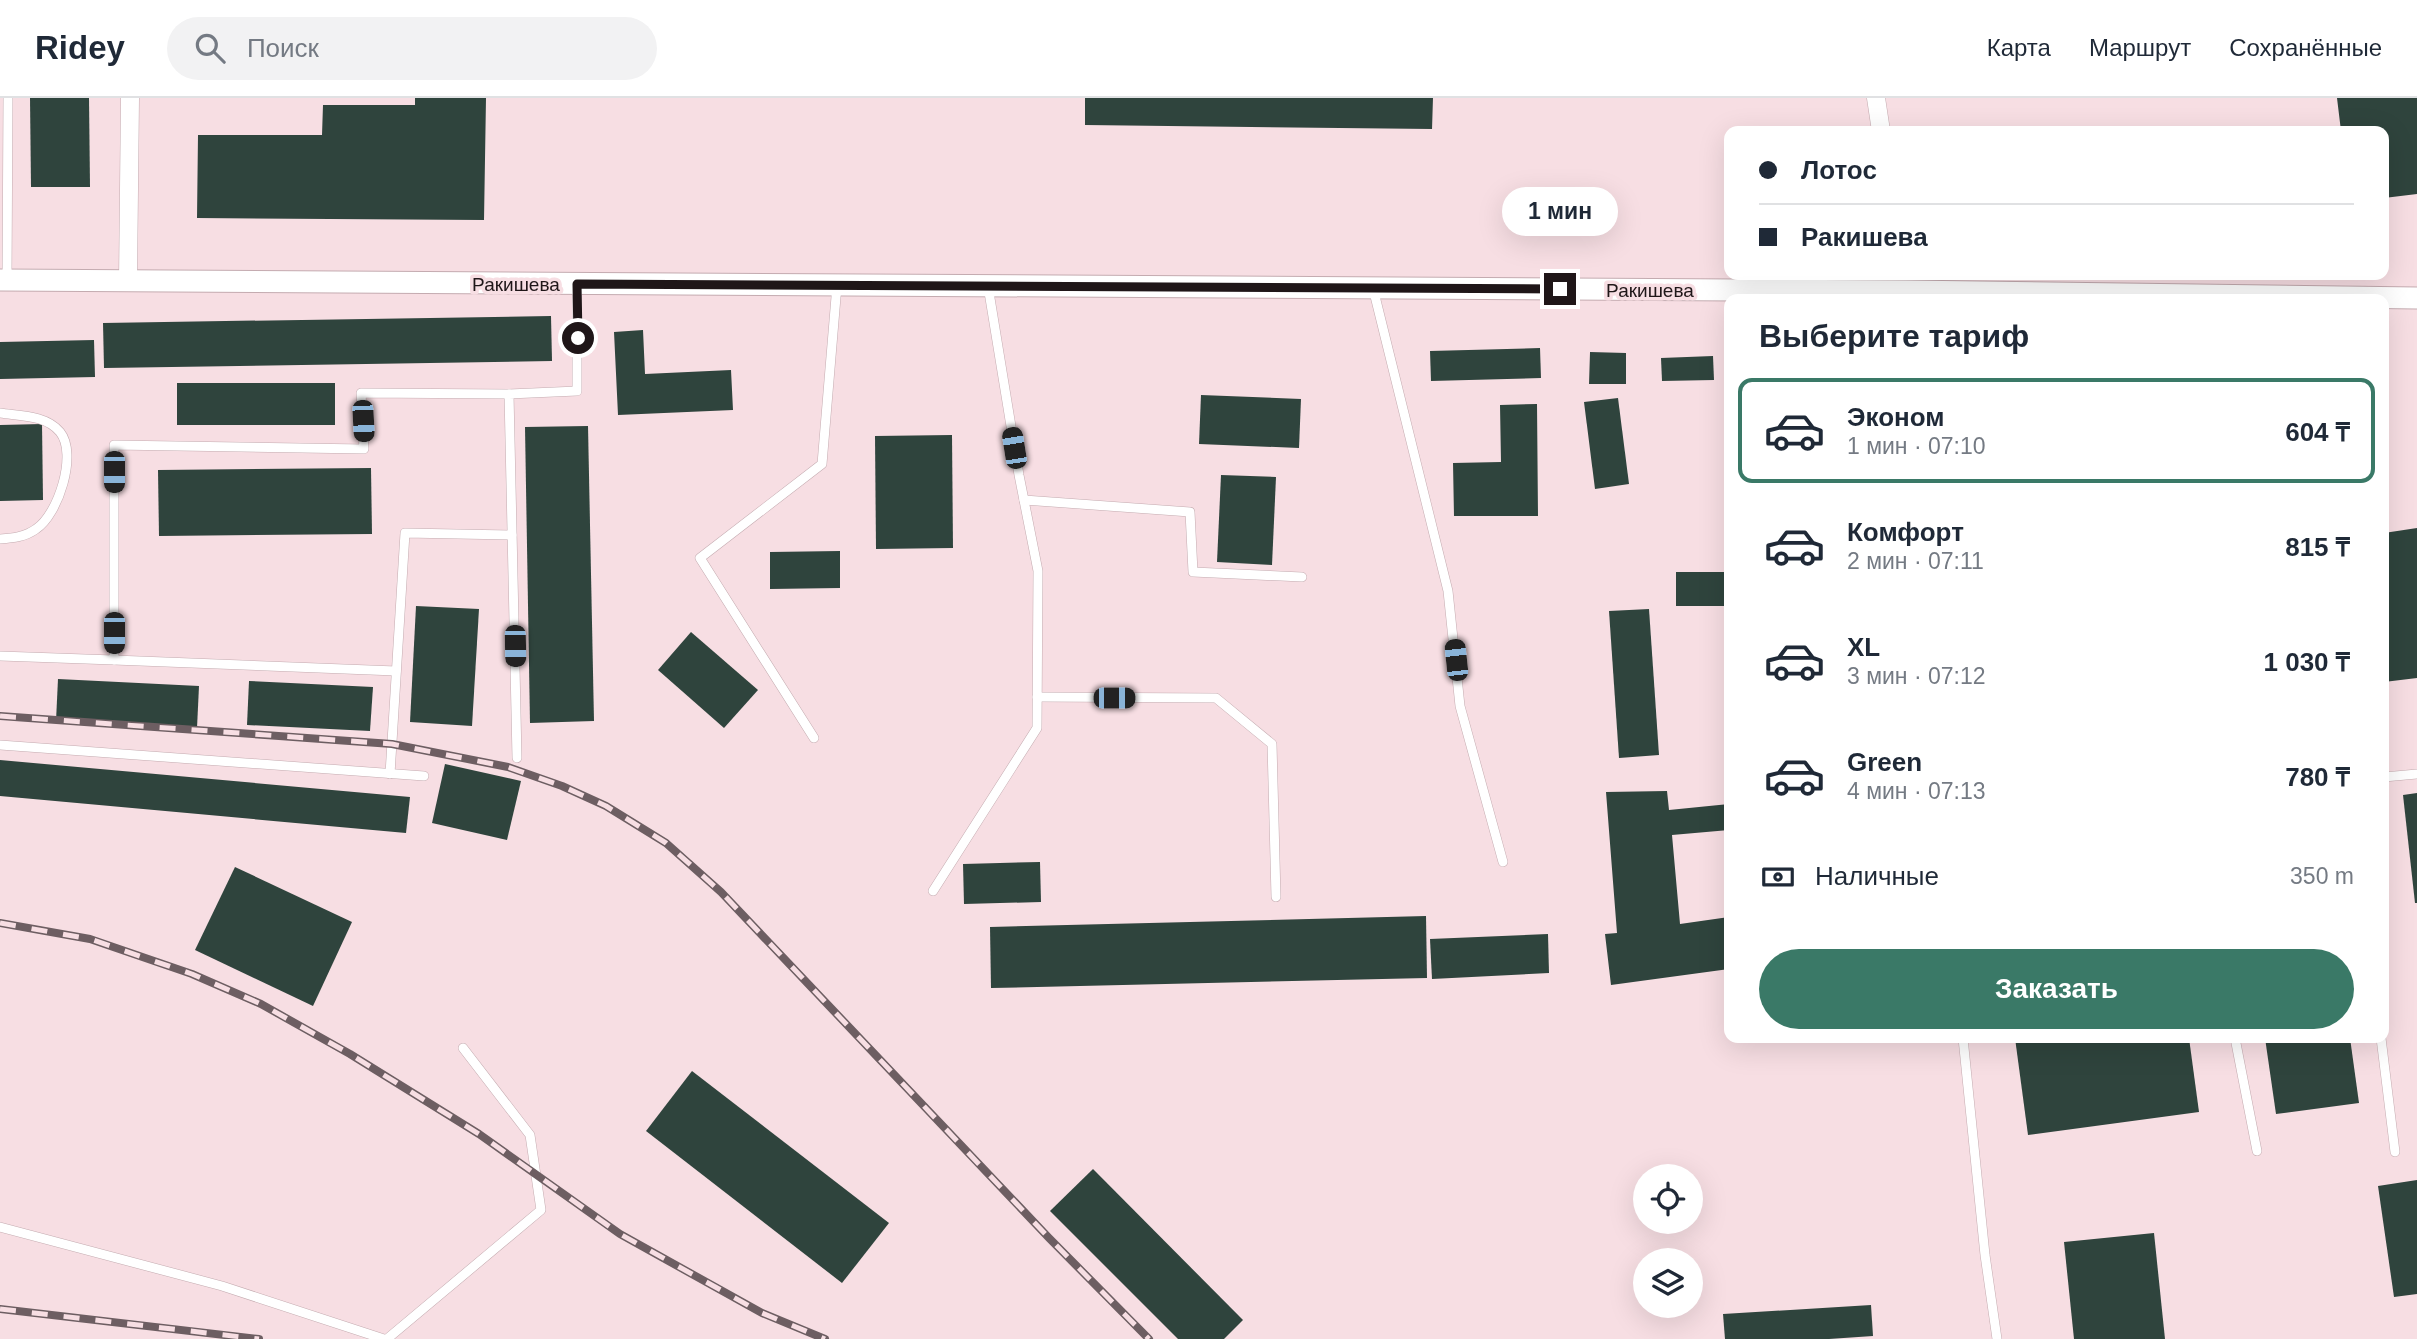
<!DOCTYPE html>
<html lang="ru">
<head>
<meta charset="utf-8">
<style>
  body { margin:0; font-family:Helvetica,sans-serif; background:#f2f2f3; color:#1f2937; height:100vh; display:flex; flex-direction:column; font-size:26px; white-space:nowrap }
  * { box-sizing:border-box; margin:0 }
  p { font-size:23px; color:#747a83 }
  .icon { flex:none; width:38px; height:38px; fill:none; stroke:currentColor; stroke-width:2; stroke-linecap:round; stroke-linejoin:round }
  .map { position:relative; flex:1; overflow:hidden }
  .drawer { position:absolute; left:1724px; top:196px; width:665px; height:749px; display:flex; flex-direction:column; background:#fff; border-radius:14px; box-shadow:0 7px 28px #0002 }
  .drawer>* { flex:none }
  .guide { position:absolute; left:1724px; top:28px; width:665px; height:154px; border-radius:14px; box-shadow:0 7px 28px #0002; display:grid; align-content:center; height:154px; padding:0 35px; background:#fff }
  .buttons { position:absolute; left:1633px; top:1066px; display:grid; gap:14px }
  .buttons a { display:grid; place-items:center; width:70px; height:70px; border-radius:50%; background:#fff; box-shadow:0 7px 28px #0002; font-size:35px }
  .end { position:absolute; width:32px; height:32px; margin:-16px; border:9px solid #1f1618; background:#fff; box-shadow:0 0 0 4px #fff }
  .from { border-radius:50% }
  .bubble { position:absolute; height:49px; border-radius:24px; background:#fff; box-shadow:0 7px 28px #0002; font-size:23px; font-weight:700; line-height:49px; text-align:center }
  .car { position:absolute; width:21px; height:42px; margin:-21px -10px; border-radius:9px; box-shadow:0 0 5px 2px #0007; background:linear-gradient(#222 24%,#8ab4d8 0 40%,#222 0 76%,#8ab4d8 0 86%,#222 0) }
  .guide b { display:flex; align-items:center; gap:24px; height:66px; font-size:26px }
  .guide b+b { border-top:2px solid #e0e1e3 }
  .guide i { width:18px; height:18px; background:#1f2937 }
  ul { padding:0; list-style:none }
  li { display:flex; align-items:center; gap:21px; height:105px; margin:0 14px 10px; padding:0 21px; border:4px solid transparent; border-radius:14px }
  li div { flex:1 }
  li b { display:block; font-size:26px }
  li em { font-style:normal; font-weight:700 }
  li.on { border-color:#3a7967 }
  li>.icon { width:63px; height:63px; stroke-width:1.5 }
  h2 { padding:0 35px; font-size:32px; line-height:84px }
  .pay { display:flex; align-items:center; gap:18px; height:77px; padding:0 35px; font-size:26px }
  .pay p { margin-inline-start:auto }
  .action { display:flex; gap:14px; margin-top:auto; padding:14px 35px }
  .action a { flex:1; height:80px; border-radius:42px; background:#3a7967; color:#fff; font-size:28px; font-weight:700; line-height:80px; text-align:center }
  header { display:flex; align-items:center; gap:42px; box-sizing:border-box; height:98px; padding:0 35px; background:#fff; border-bottom:2px solid #e0e1e3 }
  header strong { font-size:33px }
  nav { display:flex; gap:38px; margin-inline-start:auto; font-size:24px }
  .search { width:490px; height:63px; background:#f2f2f3; display:flex; align-items:center; gap:18px; box-sizing:border-box; padding:0 24px; border-radius:38px; color:#747a83; font-size:26px }
  .map>svg:first-child { display:block }
</style>
</head>
<body>
<header>
<strong>Ridey</strong>
<div class="search"><svg class="icon" aria-label="search" viewBox="0 0 24 24"><circle cx="10" cy="10" r="6"/><path d="M15 15l6 6"/></svg>Поиск</div>
<nav><a>Карта</a><a>Маршрут</a><a>Сохранённые</a></nav>
</header>
<div class="map">
<svg width="2417" height="1241" viewBox="0 0 2417 1241">
  <rect width="100%" height="100%" fill="#f7dee3"/>
  <g fill="#2f443d">
    <polygon points="30,0 89,0 90,89 31,89"/>
    <polygon points="415,0 486,0 484,122 197,120 198,37 322,37 323,7 415,7"/>
    <polygon points="1085,0 1433,0 1432,31 1085,27"/>
    <polygon points="2337,0 2417,0 2417,96 2384,100 2384,33 2341,33"/>
    <polygon points="551,218 552,263 104,270 103,225"/>
    <polygon points="643,232 645,276 731,272 733,312 618,317 614,234"/>
    <polygon points="94,242 95,279 0,281 0,244"/>
    <polygon points="1540,250 1541,280 1431,283 1430,253"/>
    <polygon points="1590,254 1626,255 1626,286 1589,286"/>
    <polygon points="1713,258 1714,282 1662,283 1661,260"/>
    <rect x="177" y="285" width="158" height="42"/>
    <polygon points="1201,297 1301,301 1299,350 1199,346"/>
    <polygon points="1618,300 1629,386 1595,391 1584,304"/>
    <polygon points="1537,306 1538,418 1454,418 1453,365 1501,364 1500,307"/>
    <polygon points="42,326 43,402 0,403 0,327"/>
    <polygon points="588,328 594,623 530,625 525,329"/>
    <polygon points="952,337 953,450 876,451 875,338"/>
    <polygon points="371,370 372,436 159,438 158,372"/>
    <polygon points="1221,377 1276,379 1272,467 1217,464"/>
    <polygon points="2417,430 2417,580 2384,584 2384,435"/>
    <polygon points="840,453 840,490 770,491 770,454"/>
    <rect x="1676" y="474" width="53" height="34"/>
    <polygon points="416,508 479,511 472,628 410,624"/>
    <polygon points="1649,511 1659,657 1619,660 1609,513"/>
    <polygon points="691,534 758,592 724,630 658,572"/>
    <polygon points="58,581 199,588 197,630 56,623"/>
    <polygon points="249,583 373,589 370,633 247,627"/>
    <polygon points="0,662 410,699 406,735 0,698"/>
    <polygon points="445,666 521,683 507,742 432,725"/>
    <polygon points="1667,693 1669,712 1729,706 1729,732 1672,737 1680,826 1729,819 1729,871 1611,887 1605,836 1617,835 1606,694"/>
    <polygon points="2417,695 2417,805 2415,805 2403,697"/>
    <polygon points="1040,764 1041,804 964,806 963,766"/>
    <polygon points="235,769 352,824 313,908 195,852"/>
    <polygon points="1426,818 1427,880 991,890 990,829"/>
    <polygon points="1548,836 1549,875 1432,881 1430,841"/>
    <polygon points="2015,940 2189,940 2199,1014 2028,1037"/>
    <polygon points="2265,940 2350,940 2359,1005 2276,1016"/>
    <polygon points="692,973 889,1125 842,1185 646,1033"/>
    <polygon points="1093,1071 1243,1222 1224,1241 1178,1241 1050,1113"/>
    <polygon points="2417,1082 2417,1196 2394,1199 2378,1088"/>
    <polygon points="2154,1135 2165,1241 2074,1241 2064,1144"/>
    <polygon points="1871,1207 1873,1238 1829,1241 1725,1241 1723,1216"/>
  </g>
  <g fill="none" stroke-linecap="round" stroke-linejoin="round">
    <defs>
      <g id="service">
        <polyline points="7,181 8,0"/>
        <polyline points="1373,190 1448,493 1460,608 1503,764"/>
        <path d="M 0,315 C 20,318 46,317 60,334 C 78,356 58,417 36,431 C 25,439 13,440 0,441"/>
        <polyline points="1024,402 1190,414 1193,474 1302,479"/>
        <polyline points="0,558 114,562 114,347 364,351 361,295 509,296"/>
        <polyline points="114,562 396,573"/>
        <polyline points="1037,599 1216,600 1272,646 1276,799"/>
        <polyline points="814,640 700,460 822,366 837,187"/>
        <polyline points="0,647 424,678"/>
        <polyline points="517,660 509,296 577,293 577,186"/>
        <polyline points="390,676 405,435 512,437"/>
        <polyline points="2384,679 2417,676"/>
        <polyline points="933,793 1037,630 1038,473 1019,377 988,188"/>
        <polyline points="1963,940 1985,1157 1997,1241"/>
        <polyline points="2235,940 2257,1053"/>
        <polyline points="2381,940 2395,1054"/>
        <polyline points="0,1129 222,1188 384,1241"/>
        <polyline points="387,1241 541,1112 530,1037 463,950"/>
      </g>
      <g id="minor">
        <polyline points="1876,0 1881,33"/>
        <polyline points="128,183 130,0"/>
      </g>
      <polyline id="tertiary" points="0,182 1906,193 2417,200"/>
    </defs>
    <use href="#service" stroke="#c4abb0" stroke-width="10"/>
    <use href="#minor" stroke="#c4abb0" stroke-width="19"/>
    <use href="#tertiary" stroke="#c4abb0" stroke-width="23"/>
    <use href="#service" stroke="#fff" stroke-width="9"/>
    <use href="#minor" stroke="#fff" stroke-width="18"/>
    <use href="#tertiary" stroke="#fff" stroke-width="21"/>
    <defs>
      <g id="rail">
        <polyline points="0,618 392,646 508,669 562,688 606,708 666,745 721,794 1049,1140 1149,1241"/>
        <polyline points="0,825 90,841 192,876 261,906 350,956 479,1036 620,1136 762,1215 825,1241"/>
        <polyline points="0,1211 259,1241"/>
      </g>
    </defs>
    <use href="#rail" stroke="#6d5e62" stroke-width="8"/>
    <use href="#rail" stroke="#f7dee3" stroke-width="5" stroke-dasharray="16" stroke-linecap="butt"/>
  </g>
  <g fill="none" stroke-linecap="round" stroke-linejoin="round">
    <polyline stroke="#1f1618" stroke-width="9" points="578,240 577,186 1560,191"/>
  </g>
  <g text-anchor="middle" stroke-width="7" stroke-linejoin="round" paint-order="stroke">
    <g font-size="19" fill="#1f1618" stroke="#f7dee3">
      <text x="516" y="193">Ракишева</text>
      <text x="1650" y="199">Ракишева</text>
    </g>
  </g>
</svg>
<div class="buttons">
<a><svg class="icon" aria-label="locate" viewBox="0 0 24 24"><circle cx="12" cy="12" r="6"/><path d="M12 2v4M12 18v4M2 12h4M18 12h4"/></svg></a>
<a><svg class="icon" aria-label="layers" viewBox="0 0 24 24"><path d="M12 4l9 5-9 5-9-5zM3 14l9 5 9-5"/></svg></a>
</div>
<i class="end from" style="left:578px;top:240px"></i>
<i class="end" style="left:1560px;top:191px"></i>
<div class="bubble" style="left:1502px;top:89px;width:116px">1 мин</div>
<i class="car" style="left:363px;top:323px;rotate:177deg"></i>
<i class="car" style="left:1014px;top:350px;rotate:351deg"></i>
<i class="car" style="left:114px;top:374px;rotate:180deg"></i>
<i class="car" style="left:114px;top:535px;rotate:180deg"></i>
<i class="car" style="left:515px;top:548px;rotate:179deg"></i>
<i class="car" style="left:1456px;top:562px;rotate:354deg"></i>
<i class="car" style="left:1114px;top:600px;rotate:90deg"></i>
<div class="guide">
<b><i class="from"></i>Лотос</b>
<b><i></i>Ракишева</b>
</div>
<section class="drawer">
<h2>Выберите тариф</h2>
<ul>
<li class="on"><svg class="icon" aria-label="car" viewBox="0 0 24 24"><path d="M5 17H2v-5l4-1 3-4h7l3 4 3 1v5h-3M9 17h6M6 11h13"/><circle cx="7" cy="17" r="2"/><circle cx="17" cy="17" r="2"/></svg><div><b>Эконом</b><p>1 мин · 07:10</p></div><em>604 ₸</em></li>
<li><svg class="icon" aria-label="car" viewBox="0 0 24 24"><path d="M5 17H2v-5l4-1 3-4h7l3 4 3 1v5h-3M9 17h6M6 11h13"/><circle cx="7" cy="17" r="2"/><circle cx="17" cy="17" r="2"/></svg><div><b>Комфорт</b><p>2 мин · 07:11</p></div><em>815 ₸</em></li>
<li><svg class="icon" aria-label="car" viewBox="0 0 24 24"><path d="M5 17H2v-5l4-1 3-4h7l3 4 3 1v5h-3M9 17h6M6 11h13"/><circle cx="7" cy="17" r="2"/><circle cx="17" cy="17" r="2"/></svg><div><b>XL</b><p>3 мин · 07:12</p></div><em>1 030 ₸</em></li>
<li><svg class="icon" aria-label="car" viewBox="0 0 24 24"><path d="M5 17H2v-5l4-1 3-4h7l3 4 3 1v5h-3M9 17h6M6 11h13"/><circle cx="7" cy="17" r="2"/><circle cx="17" cy="17" r="2"/></svg><div><b>Green</b><p>4 мин · 07:13</p></div><em>780 ₸</em></li>
</ul>
<div class="pay"><svg class="icon" aria-label="cash" viewBox="0 0 24 24"><path d="M3 7h18v10H3z"/><circle cx="12" cy="12" r="2"/></svg>Наличные<p>350 m</p></div>
<div class="action"><a>Заказать</a></div>
</section>
</div>
</body>
</html>
